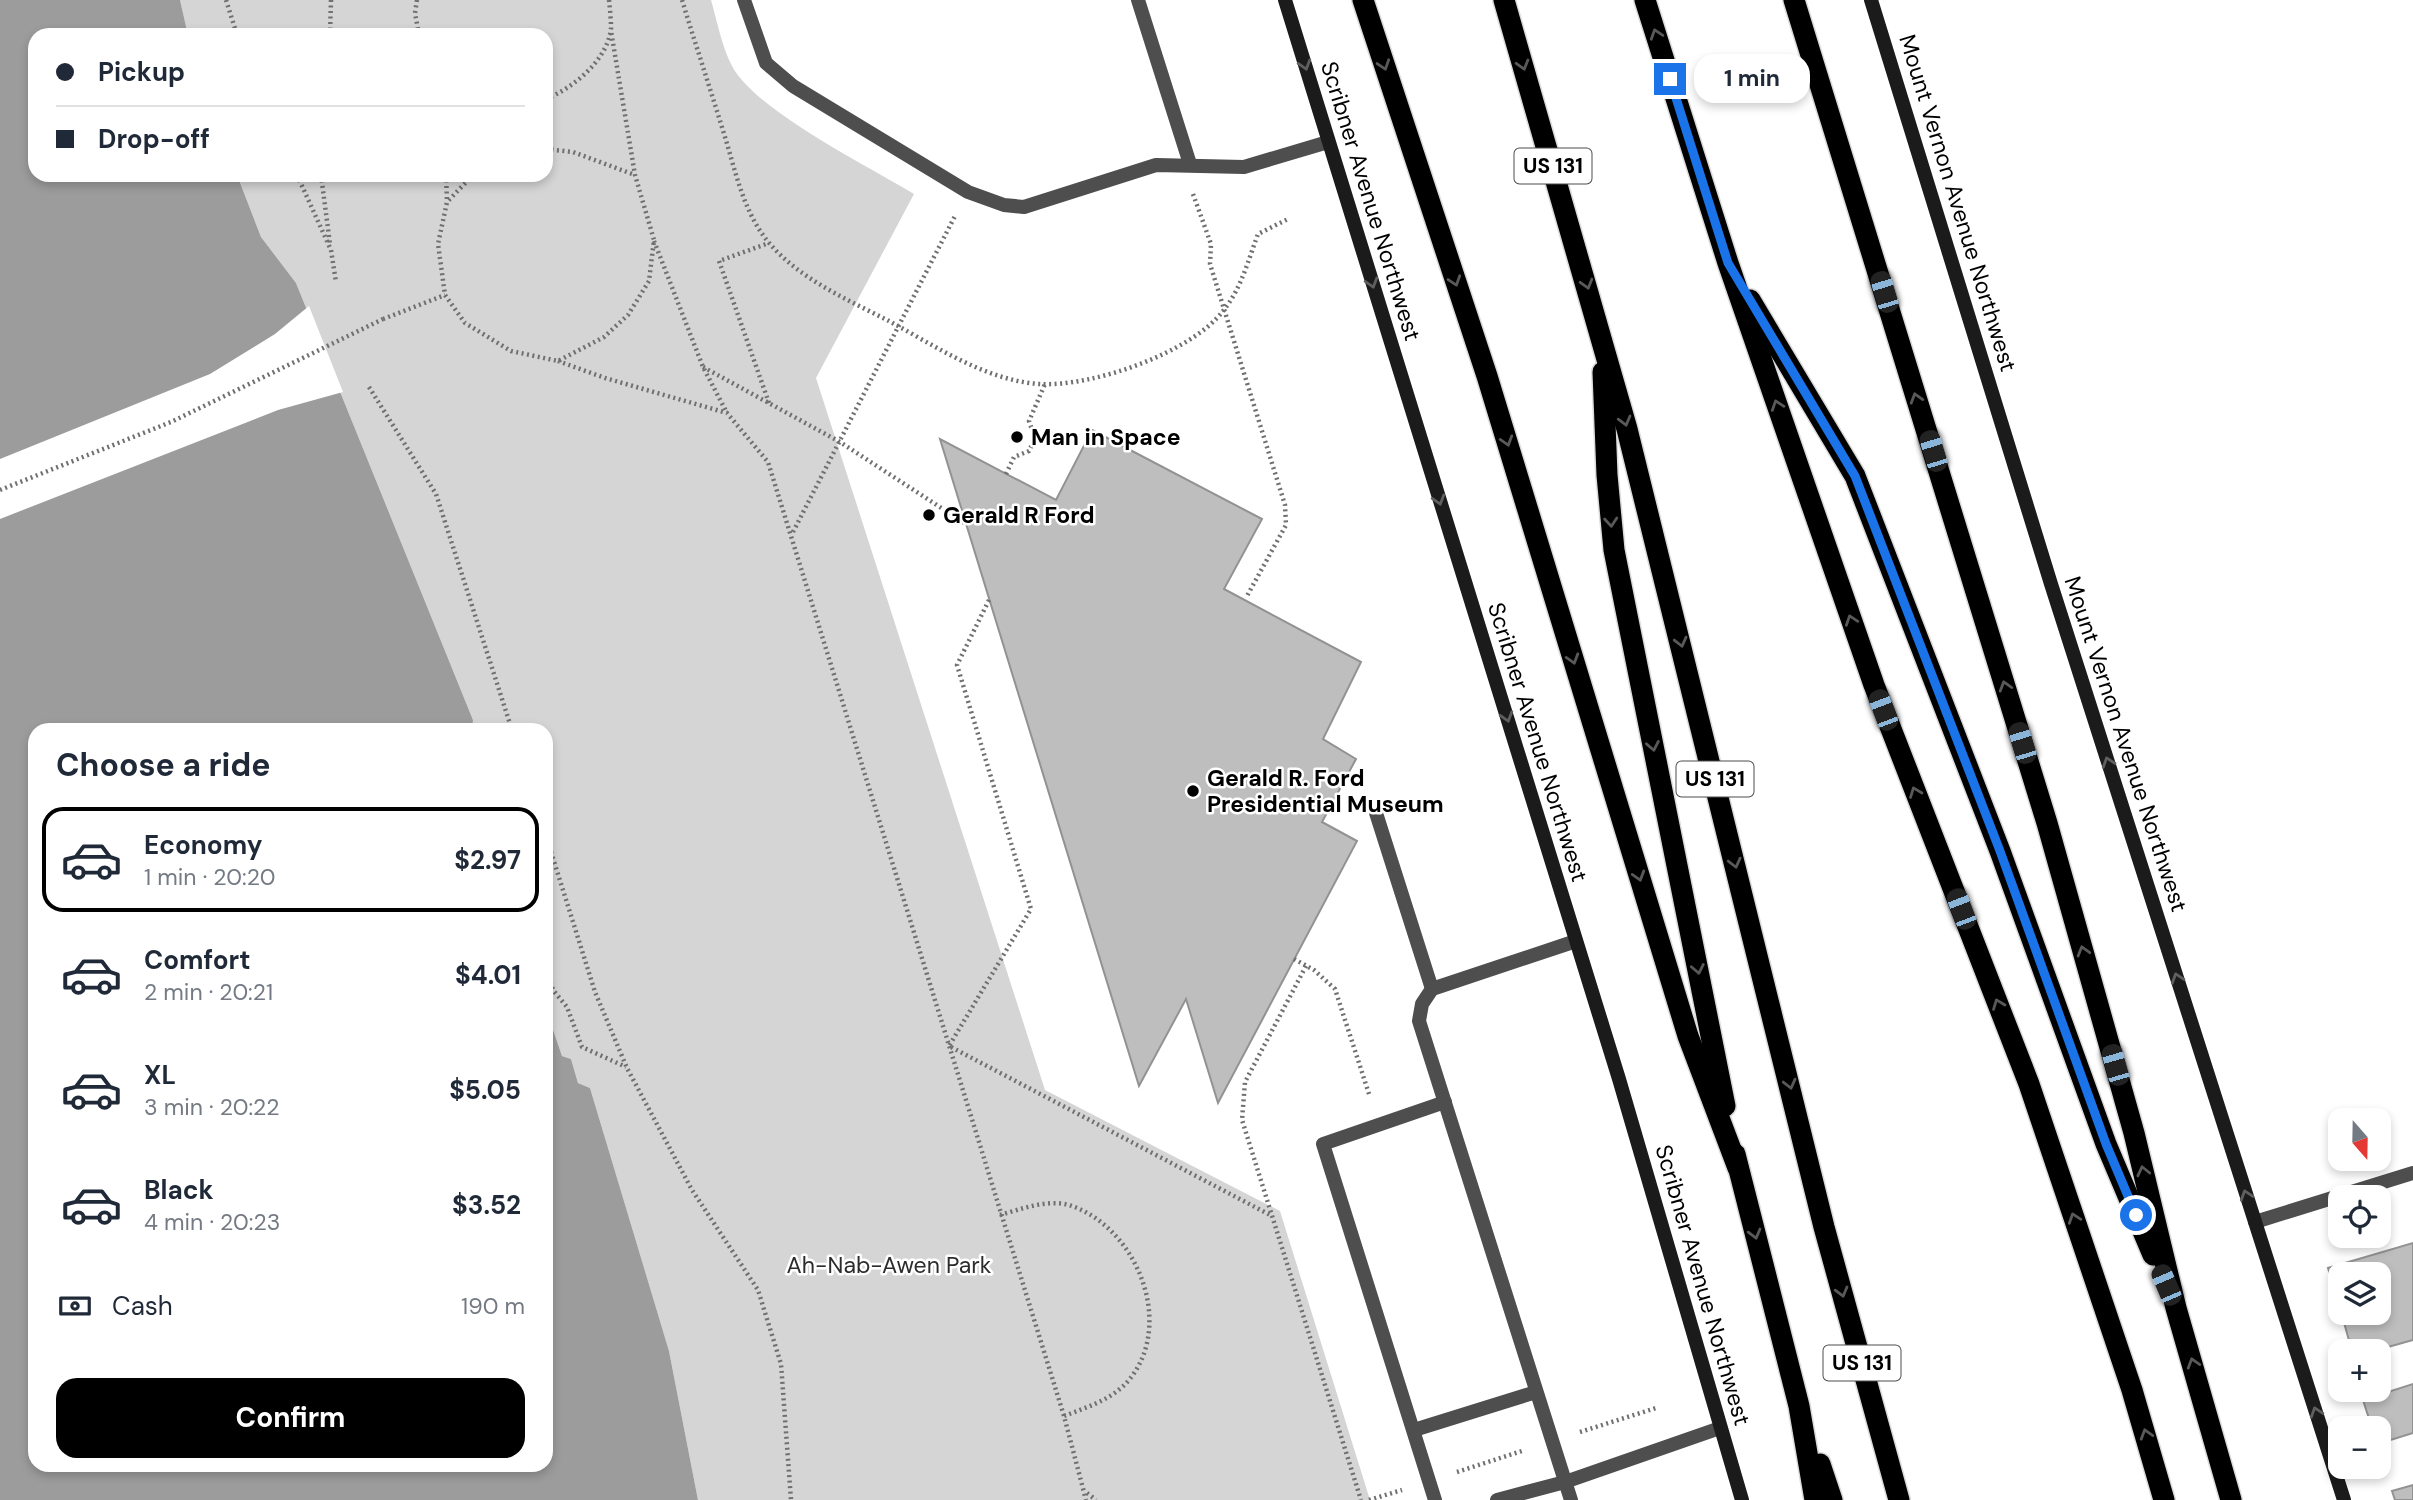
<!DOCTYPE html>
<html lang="en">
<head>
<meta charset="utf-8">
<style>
  body { margin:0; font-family:"DM Sans",sans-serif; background:#f2f2f3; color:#1f2937; height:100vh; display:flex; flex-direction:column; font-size:26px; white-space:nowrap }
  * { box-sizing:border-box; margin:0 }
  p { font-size:23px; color:#747a83 }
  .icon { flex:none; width:38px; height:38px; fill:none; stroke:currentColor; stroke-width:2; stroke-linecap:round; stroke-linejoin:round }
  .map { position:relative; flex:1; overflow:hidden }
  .sheet { position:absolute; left:28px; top:723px; width:525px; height:749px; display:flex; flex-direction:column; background:#fff; border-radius:21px; box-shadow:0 4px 10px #0003 }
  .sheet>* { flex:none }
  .top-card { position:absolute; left:28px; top:28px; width:525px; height:154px; border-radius:21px; box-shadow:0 4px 10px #0003; display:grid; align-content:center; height:154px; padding:0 28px; background:#fff }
  .needle { width:46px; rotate:160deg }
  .tools { position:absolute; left:2328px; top:1108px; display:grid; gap:14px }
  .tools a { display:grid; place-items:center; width:63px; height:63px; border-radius:14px; background:#fff; box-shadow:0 4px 10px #0003; font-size:35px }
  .end { position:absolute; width:32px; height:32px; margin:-16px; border:9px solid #1a73e8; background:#fff; box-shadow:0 0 0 4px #fff }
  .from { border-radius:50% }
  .bubble { position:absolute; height:49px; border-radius:21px; background:#fff; box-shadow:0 4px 10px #0003; font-size:23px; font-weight:700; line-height:49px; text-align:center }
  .car { position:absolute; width:21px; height:42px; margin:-21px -10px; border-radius:9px; box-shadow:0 0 5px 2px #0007; background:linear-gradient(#222 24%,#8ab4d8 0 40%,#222 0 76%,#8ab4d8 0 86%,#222 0) }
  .top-card b { display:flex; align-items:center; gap:24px; height:66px; font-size:26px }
  .top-card b+b { border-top:2px solid #e0e1e3 }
  .top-card i { width:18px; height:18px; background:#1f2937 }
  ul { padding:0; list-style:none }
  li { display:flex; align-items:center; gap:21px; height:105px; margin:0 14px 10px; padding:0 14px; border:4px solid transparent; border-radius:21px }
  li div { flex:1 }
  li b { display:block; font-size:26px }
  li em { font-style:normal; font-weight:700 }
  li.selected { border-color:#000 }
  li>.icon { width:63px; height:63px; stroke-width:1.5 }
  h2 { padding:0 28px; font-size:32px; line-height:84px }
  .pay { display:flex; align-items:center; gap:18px; height:77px; padding:0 28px; font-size:26px }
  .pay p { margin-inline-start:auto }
  .primary-button { display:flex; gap:14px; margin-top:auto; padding:14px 28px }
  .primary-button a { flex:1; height:80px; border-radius:21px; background:#000; color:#fff; font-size:28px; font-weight:700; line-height:80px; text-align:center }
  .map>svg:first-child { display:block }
</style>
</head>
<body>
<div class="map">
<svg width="2413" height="1500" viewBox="0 0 2413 1500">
  <rect width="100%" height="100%" fill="#fff"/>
  <path fill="#d5d5d5" d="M 180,0 L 711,0 C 717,21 722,47 732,66 C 755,110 868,166 914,194 L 816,378 L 1045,1090 L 1280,1211 L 1370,1500 L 698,1500 L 669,1351 L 590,1088 L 578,1083 L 571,1059 L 562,1056 L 546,1009 L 546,730 L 472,730 L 473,720 L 296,283 L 261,237 L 237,175 L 546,175 L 546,35 L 188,35 Z"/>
  <polygon fill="#9c9c9c" points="0,0 180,0 188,35 35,35 35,175 237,175 261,237 296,283 473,720 472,730 35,730 35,1465 546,1465 546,1009 562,1056 571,1059 578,1083 590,1088 669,1351 698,1500 0,1500"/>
  <polygon fill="#fff" points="309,306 343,392 278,410 0,519 0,459 210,374 275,334"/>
  <g fill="#bebebe" stroke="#929292" stroke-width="2">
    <polygon points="1092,430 1262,519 1224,589 1361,662 1323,739 1356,759 1322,822 1357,841 1218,1103 1186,999 1139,1086 940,439 1056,500"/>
    <polygon points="2413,1243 2413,1340 2374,1351 2352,1351 2341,1312 2378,1312 2378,1274 2340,1274 2340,1308 2328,1268"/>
    <polygon points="2413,1384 2413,1433 2378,1444 2378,1428 2372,1428 2363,1400"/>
    <polygon points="2413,1485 2413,1500 2395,1500 2392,1491"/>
  </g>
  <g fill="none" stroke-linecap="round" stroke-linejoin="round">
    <defs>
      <g id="highway">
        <polyline points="1363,0 1487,376 1688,1036 1738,1168"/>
        <polyline points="1504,0 1627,429 1824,1227 1899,1500"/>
        <polyline points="1645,0 1728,263 1874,685 2029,1084 2132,1390 2164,1500"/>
        <polyline points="1794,0 2047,823 2134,1133 2176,1308 2231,1500"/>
        <polyline points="1750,300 1855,476 2000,851 2106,1144 2153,1255"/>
        <polyline points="1603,372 1607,475 1614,550 1725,1106"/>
        <polyline points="1735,1154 1799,1406 1815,1500"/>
        <polyline points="1820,1464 1832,1500"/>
      </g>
    </defs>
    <use href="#highway" stroke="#dbdbdb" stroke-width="24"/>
    <g stroke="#707070" stroke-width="4.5" stroke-dasharray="2 3.5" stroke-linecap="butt">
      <polyline points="226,0 237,35"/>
      <polyline points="417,0 415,13 419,35"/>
      <path d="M 682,0 C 696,46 711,91 725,137 C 736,173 744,214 770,244 C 800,279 848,300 889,321 C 935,346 987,381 1040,384 C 1092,387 1191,353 1223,311 C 1241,289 1248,261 1258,234 L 1288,219"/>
      <polyline points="330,35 331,0"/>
      <path d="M 546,99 C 573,88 608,60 611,28 C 611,19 610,9 609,0"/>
      <polyline points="546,149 573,152 635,175"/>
      <polyline points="297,175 331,250 336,282"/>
      <polyline points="321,175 330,244"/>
      <polyline points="446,175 447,201"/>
      <polyline points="473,175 447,202 438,244 445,295 465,323 511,351 558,361 604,337 628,315 649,281 654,240 635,175 611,31"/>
      <polyline points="1193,194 1211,244 1210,264 1285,505 1286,525 1247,596"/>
      <polyline points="654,241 703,367 727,413"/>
      <polyline points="383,319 445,295"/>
      <polyline points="558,361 605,378 727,413 768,462 1064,1416 1086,1500"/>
      <polyline points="703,367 840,442 966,524"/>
      <polyline points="369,387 436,494 512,730"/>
      <polyline points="769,403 719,261 769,243"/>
      <polyline points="1006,474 1014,457 1029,451 1035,438 1029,421 1045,384"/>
      <polyline points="793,532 955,216"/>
      <polyline points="989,600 957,665 1031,909 949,1046 1272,1216"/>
      <polyline points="546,836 595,992 627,1068 692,1190 758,1290 781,1364 791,1500"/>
      <polyline points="1294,959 1314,970 1335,989 1370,1097"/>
      <polyline points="546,966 553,990 567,1007 582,1047 626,1067"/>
      <polyline points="1306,966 1245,1082 1242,1120 1361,1500"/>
      <path d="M 1000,1215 C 1021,1209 1047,1199 1069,1205 C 1136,1226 1176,1323 1129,1380 C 1112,1400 1087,1407 1064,1416"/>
      <polyline points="1580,1432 1656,1408"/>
      <polyline points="1457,1472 1525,1450"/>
      <polyline points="1087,1493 1096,1500"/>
      <polyline points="1369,1500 1402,1490"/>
    </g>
    <g stroke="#4e4e4e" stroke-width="14">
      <polyline points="744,0 766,63 793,86 968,192 1004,205 1024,207 1156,165 1244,167 1328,142"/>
      <polyline points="1138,0 1190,164"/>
      <polyline points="1376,813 1432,989"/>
      <polyline points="1414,1430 1536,1392"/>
      <polyline points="1435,1500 1323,1144 1445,1102"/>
      <polyline points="1571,1500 1419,1021 1422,1004 1432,989 1576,941"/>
    </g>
    <g stroke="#4e4e4e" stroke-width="14">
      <polyline points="2255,1222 2413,1173"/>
      <polyline points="1497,1500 1565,1482 1720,1428"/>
    </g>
    <g stroke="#1b1b1b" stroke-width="14">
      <polyline points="1285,0 1619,1079 1742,1500"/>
      <polyline points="1871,0 2051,584 2344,1500"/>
    </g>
    <use href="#highway" stroke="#000" stroke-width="21"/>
    <polyline stroke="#707070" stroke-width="4.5" stroke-dasharray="2 3.5" stroke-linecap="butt" points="0,490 171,422 383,319"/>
  </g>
  <defs><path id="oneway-chevron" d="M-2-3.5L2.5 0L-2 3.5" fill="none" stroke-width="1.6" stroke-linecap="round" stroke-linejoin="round" transform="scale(1.75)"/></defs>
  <g stroke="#595959">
    <use href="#oneway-chevron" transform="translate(1656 34) rotate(-108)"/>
    <use href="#oneway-chevron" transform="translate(1384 65) rotate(72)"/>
    <use href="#oneway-chevron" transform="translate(1523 65) rotate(74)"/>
    <use href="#oneway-chevron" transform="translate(1455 281) rotate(72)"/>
    <use href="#oneway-chevron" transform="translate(1587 284) rotate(74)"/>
    <use href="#oneway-chevron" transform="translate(1916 398) rotate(-107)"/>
    <use href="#oneway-chevron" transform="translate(1777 405) rotate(-109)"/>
    <use href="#oneway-chevron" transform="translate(1625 421) rotate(75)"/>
    <use href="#oneway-chevron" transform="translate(1507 441) rotate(73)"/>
    <use href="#oneway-chevron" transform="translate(1611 522) rotate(85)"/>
    <use href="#oneway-chevron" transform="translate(1851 620) rotate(-109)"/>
    <use href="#oneway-chevron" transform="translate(1681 642) rotate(76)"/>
    <use href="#oneway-chevron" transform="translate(1573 659) rotate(73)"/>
    <use href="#oneway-chevron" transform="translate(2005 686) rotate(-107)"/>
    <use href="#oneway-chevron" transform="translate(1653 746) rotate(79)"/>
    <use href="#oneway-chevron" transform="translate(1915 792) rotate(-111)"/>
    <use href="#oneway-chevron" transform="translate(1735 863) rotate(76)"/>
    <use href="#oneway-chevron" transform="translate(1639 876) rotate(73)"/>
    <use href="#oneway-chevron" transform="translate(2083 951) rotate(-106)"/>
    <use href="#oneway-chevron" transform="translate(1698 969) rotate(79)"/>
    <use href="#oneway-chevron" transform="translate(1998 1004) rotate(-111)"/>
    <use href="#oneway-chevron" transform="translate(1790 1084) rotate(76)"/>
    <use href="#oneway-chevron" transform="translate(2143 1171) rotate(-103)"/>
    <use href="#oneway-chevron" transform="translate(2074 1218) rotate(-109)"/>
    <use href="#oneway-chevron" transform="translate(1755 1234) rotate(75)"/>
    <use href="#oneway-chevron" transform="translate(1842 1292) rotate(75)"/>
    <use href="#oneway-chevron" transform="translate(2193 1363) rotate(-107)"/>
    <use href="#oneway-chevron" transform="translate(2146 1434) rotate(-107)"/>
  </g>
  <g stroke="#5f5f5f">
    <use href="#oneway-chevron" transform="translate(1305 65) rotate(73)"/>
    <use href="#oneway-chevron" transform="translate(1372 283) rotate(73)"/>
    <use href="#oneway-chevron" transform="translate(1439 500) rotate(73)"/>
    <use href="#oneway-chevron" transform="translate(1507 717) rotate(73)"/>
    <use href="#oneway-chevron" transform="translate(2108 762) rotate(-108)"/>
    <use href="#oneway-chevron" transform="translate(2177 978) rotate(-108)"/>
    <use href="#oneway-chevron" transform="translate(2246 1195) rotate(-108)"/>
    <use href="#oneway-chevron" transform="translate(2316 1412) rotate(-108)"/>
  </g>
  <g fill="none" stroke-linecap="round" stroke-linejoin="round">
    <polyline stroke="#1a73e8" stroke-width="9" points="1670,79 1728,263 1855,476 2000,851 2106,1144 2136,1215"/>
  </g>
  <g fill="#000" stroke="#fff" stroke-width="2.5">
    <circle cx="1017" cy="437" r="7"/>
    <circle cx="929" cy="515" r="7"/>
    <circle cx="1193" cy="791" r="7"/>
  </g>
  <g text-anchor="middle" stroke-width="5" stroke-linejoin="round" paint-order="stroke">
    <g fill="#fff" stroke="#4c4c4c" stroke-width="2">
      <rect x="1514.5" y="148.5" width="77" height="35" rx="5"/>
      <rect x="1676.5" y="761.5" width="77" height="35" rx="5"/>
      <rect x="1823.5" y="1345.5" width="77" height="35" rx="5"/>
    </g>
    <g font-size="21" font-weight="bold" fill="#000">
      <text x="1553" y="173">US 131</text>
      <text x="1715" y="786">US 131</text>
      <text x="1862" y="1370">US 131</text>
    </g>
    <g font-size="23" fill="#000" stroke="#fff">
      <text transform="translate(1371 201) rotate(73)" y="8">Scribner Avenue Northwest</text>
      <text transform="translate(1958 203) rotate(73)" y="8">Mount Vernon Avenue Northwest</text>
      <text transform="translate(1538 742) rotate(73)" y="8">Scribner Avenue Northwest</text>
      <text transform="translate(2126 744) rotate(72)" y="8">Mount Vernon Avenue Northwest</text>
      <text transform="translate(1703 1285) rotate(74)" y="8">Scribner Avenue Northwest</text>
    </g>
    <g font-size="23" font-weight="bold" fill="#000" stroke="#fff" text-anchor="start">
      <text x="1031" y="445">Man in Space</text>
      <text x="943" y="523">Gerald R Ford</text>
      <text x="1207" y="786">Gerald R. Ford<tspan x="1207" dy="26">Presidential Museum</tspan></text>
    </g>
    <g font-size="23" fill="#2c2c2c" stroke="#fff">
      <text x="889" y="1273">Ah-Nab-Awen Park</text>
    </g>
  </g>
</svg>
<div class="tools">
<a><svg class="needle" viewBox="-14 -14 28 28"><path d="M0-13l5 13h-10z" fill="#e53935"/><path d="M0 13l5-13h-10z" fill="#747a83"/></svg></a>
<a><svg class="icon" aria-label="locate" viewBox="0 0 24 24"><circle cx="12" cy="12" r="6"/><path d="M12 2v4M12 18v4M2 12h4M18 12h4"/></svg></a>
<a><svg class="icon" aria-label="layers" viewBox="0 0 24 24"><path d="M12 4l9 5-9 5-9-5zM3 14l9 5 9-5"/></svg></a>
<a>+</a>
<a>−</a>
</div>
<i class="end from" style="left:2136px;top:1215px"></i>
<i class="end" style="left:1670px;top:79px"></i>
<div class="bubble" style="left:1694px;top:54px;width:116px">1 min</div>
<i class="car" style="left:1884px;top:292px;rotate:343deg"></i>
<i class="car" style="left:1933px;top:451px;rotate:343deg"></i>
<i class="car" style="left:1883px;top:710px;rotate:339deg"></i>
<i class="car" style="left:2022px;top:743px;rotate:343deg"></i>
<i class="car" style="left:1961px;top:909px;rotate:339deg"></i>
<i class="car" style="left:2115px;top:1065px;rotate:344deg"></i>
<i class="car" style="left:2166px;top:1285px;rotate:337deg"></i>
<div class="top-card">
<b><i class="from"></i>Pickup</b>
<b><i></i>Drop-off</b>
</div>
<section class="sheet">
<h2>Choose a ride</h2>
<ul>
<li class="selected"><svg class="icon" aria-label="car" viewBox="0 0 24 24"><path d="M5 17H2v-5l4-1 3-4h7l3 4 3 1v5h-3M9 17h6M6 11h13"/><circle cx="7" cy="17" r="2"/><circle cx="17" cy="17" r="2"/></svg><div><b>Economy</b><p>1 min · 20:20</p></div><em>$2.97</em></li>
<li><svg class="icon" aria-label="car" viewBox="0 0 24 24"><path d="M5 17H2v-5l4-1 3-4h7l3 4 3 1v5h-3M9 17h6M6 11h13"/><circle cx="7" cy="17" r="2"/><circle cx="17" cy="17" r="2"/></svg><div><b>Comfort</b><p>2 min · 20:21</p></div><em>$4.01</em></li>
<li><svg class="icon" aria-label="car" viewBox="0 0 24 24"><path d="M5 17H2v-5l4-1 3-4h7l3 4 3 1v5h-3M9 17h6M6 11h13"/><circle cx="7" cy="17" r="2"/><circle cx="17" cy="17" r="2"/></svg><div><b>XL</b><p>3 min · 20:22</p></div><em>$5.05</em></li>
<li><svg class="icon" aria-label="car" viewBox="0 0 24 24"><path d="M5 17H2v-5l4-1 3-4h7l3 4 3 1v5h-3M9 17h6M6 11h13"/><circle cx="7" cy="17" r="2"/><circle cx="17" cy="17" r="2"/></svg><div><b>Black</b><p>4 min · 20:23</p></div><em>$3.52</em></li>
</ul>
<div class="pay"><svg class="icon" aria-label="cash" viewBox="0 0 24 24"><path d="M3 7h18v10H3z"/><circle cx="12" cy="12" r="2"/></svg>Cash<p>190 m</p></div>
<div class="primary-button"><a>Confirm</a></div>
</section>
</div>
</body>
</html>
